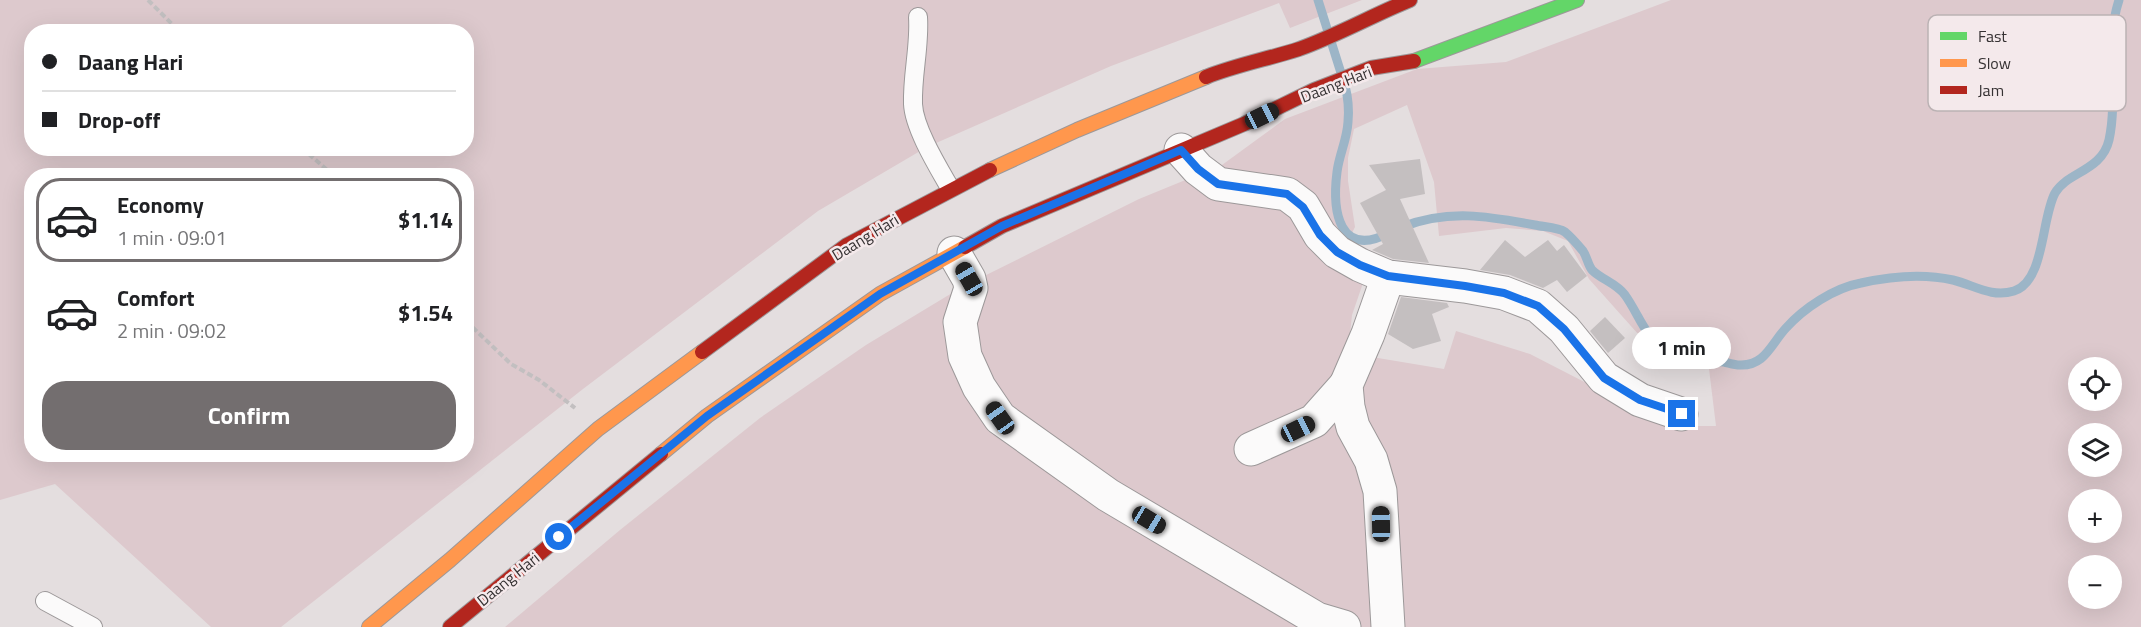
<!DOCTYPE html>
<html lang="en">
<head>
<meta charset="utf-8">
<style>
  body { margin:0; font-family:"Titillium Web",sans-serif; background:#f2f2f2; color:#202124; height:100vh; display:flex; flex-direction:column; font-size:22px; white-space:nowrap }
  * { box-sizing:border-box; margin:0 }
  p { font-size:20px; color:#757577 }
  .icon { flex:none; width:33px; height:33px; fill:none; stroke:currentColor; stroke-width:2; stroke-linecap:round; stroke-linejoin:round }
  .map { position:relative; flex:1; overflow:hidden }
  .details { position:absolute; left:24px; top:168px; width:450px; height:294px; display:flex; flex-direction:column; background:#fff; border-radius:24px; box-shadow:0 6px 24px #0002 }
  .details>* { flex:none }
  .top-card { position:absolute; left:24px; top:24px; width:450px; height:132px; border-radius:24px; box-shadow:0 6px 24px #0002; display:grid; align-content:center; height:132px; padding:0 18px; background:#fff }
  .tools { position:absolute; left:2068px; top:357px; display:grid; gap:12px }
  .tools a { display:grid; place-items:center; width:54px; height:54px; border-radius:50%; background:#fff; box-shadow:0 6px 24px #0002; font-size:30px }
  .end { position:absolute; width:27px; height:27px; margin:-14px; border:8px solid #1a73e8; background:#fff; box-shadow:0 0 0 3px #fff }
  .from { border-radius:50% }
  .bubble { position:absolute; height:42px; border-radius:21px; background:#fff; box-shadow:0 6px 24px #0002; font-size:20px; font-weight:700; line-height:42px; text-align:center }
  .car { position:absolute; width:18px; height:36px; margin:-18px -9px; border-radius:8px; box-shadow:0 0 4px 2px #0007; background:linear-gradient(#222 24%,#8ab4d8 0 40%,#222 0 76%,#8ab4d8 0 86%,#222 0) }
  .top-card b { display:flex; align-items:center; gap:21px; height:57px; font-size:22px }
  .top-card b+b { border-top:2px solid #e0e0e0 }
  .top-card i { width:15px; height:15px; background:#202124 }
  ul { padding:10px 0 0; list-style:none }
  li { display:flex; align-items:center; gap:18px; height:84px; margin:0 12px 9px; padding:0 6px; border:3px solid transparent; border-radius:24px }
  li div { flex:1 }
  li b { display:block; font-size:22px }
  li em { font-style:normal; font-weight:700 }
  li.current { border-color:#736e6f }
  li>.icon { width:54px; height:54px; stroke-width:1.5 }
  .cta { display:flex; gap:12px; margin-top:auto; padding:12px 18px }
  .cta a { flex:1; height:69px; border-radius:24px; background:#736e6f; color:#fff; font-size:24px; font-weight:700; line-height:69px; text-align:center }
  .map>svg:first-child { display:block }
</style>
</head>
<body>
<div class="map">
<svg width="2141" height="627" viewBox="0 0 2141 627">
  <rect width="100%" height="100%" fill="#e4dedf"/>
  <g fill="#ddc9cd" fill-rule="evenodd">
    <path d="M 0,0 L 1362,0 L 1290,28 L 1279,3 L 1111,66 L 927,147 L 818,211 L 583,389 L 281,627 L 211,627 L 55,484 L 0,500 ZM 32,32 L 466,32 L 466,148 L 32,148 ZM 32,176 L 466,176 L 466,454 L 32,454 Z"/>
    <path d="M 1671,0 L 2141,0 L 2141,627 L 505,627 L 620,530 L 760,418 L 866,345 L 962,287 L 1139,199 L 1222,165 L 1285,119 L 1417,69 L 1506,62 ZM 1407,105 L 1434,182 L 1439,236 L 1506,228 L 1543,231 L 1568,241 L 1589,279 L 1655,353 L 1682,365 L 1709,369 L 1716,426 L 1680,426 L 1598,389 L 1530,354 L 1456,331 L 1444,369 L 1348,353 L 1352,315 L 1363,283 L 1336,265 L 1355,227 L 1348,181 L 1348,158 L 1354,129 ZM 2079,368 L 2112,368 L 2112,400 L 2079,400 ZM 2079,434 L 2112,434 L 2112,466 L 2079,466 ZM 2079,500 L 2112,500 L 2112,532 L 2079,532 ZM 2079,566 L 2112,566 L 2112,598 L 2079,598 Z"/>
  </g>
  <g fill="none" stroke-linecap="round" stroke-linejoin="round">
    <g stroke="#9cb5c7" stroke-width="9">
      <polyline points="1318,0 1341,73"/>
      <path d="M 1345,86 C 1348,97 1349,111 1348,122 C 1347,140 1339,155 1337,172 C 1332,211 1339,259 1389,233"/>
      <path d="M 1402,227 C 1448,209 1488,216 1535,225 C 1544,227 1558,227 1565,232 C 1571,237 1578,245 1583,251 C 1587,257 1588,265 1592,270 C 1602,280 1616,283 1625,295 C 1640,316 1645,339 1669,352 C 1691,364 1701,360 1724,362 C 1729,363 1734,365 1740,365 C 1765,366 1771,344 1786,328 C 1804,308 1834,288 1861,283 C 1892,276 1922,273 1953,280 C 1974,285 1991,298 2014,291 C 2045,281 2041,219 2055,193 C 2067,172 2102,171 2109,140 C 2119,94 2104,45 2119,0"/>
    </g>
  </g>
  <g fill="#c4bfc0">
    <polygon points="1420,159 1425,194 1400,199 1429,263 1393,259 1372,250 1383,244 1360,203 1386,190 1369,165"/>
    <polygon points="1505,240 1525,257 1548,240 1557,251 1564,245 1587,276 1567,292 1557,280 1543,288 1510,275 1480,270"/>
    <polygon points="1401,297 1447,303 1449,307 1432,314 1441,341 1413,349 1388,334"/>
    <polygon points="1605,317 1625,338 1608,353 1590,331"/>
  </g>
  <g fill="none" stroke-linecap="round" stroke-linejoin="round">
    <defs>
      <g id="lane">
        <path d="M 918,17 C 920,46 912,75 913,104 C 914,128 938,167 950,188"/>
        <polyline points="45,601 93,627"/>
      </g>
      <g id="street">
        <polyline points="1181,150 1198,169 1218,184 1287,194 1303,206 1320,235 1337,252 1360,265 1388,277 1465,286 1504,293 1538,306 1564,329 1604,378 1640,400 1681,414"/>
        <polyline points="954,253 969,279 971,288 960,322 965,356 979,387 1000,418 1108,495 1317,619 1344,627"/>
        <polyline points="1388,277 1368,334 1346,385 1348,407 1353,427 1371,460 1380,491 1388,627"/>
        <polyline points="1251,449 1314,421 1346,385"/>
      </g>
      <polyline id="fast" points="1414,61 1577,0"/>
      <g id="slow">
        <polyline points="990,170 1077,130 1206,77"/>
        <polyline points="661,454 707,416 880,294 965,247"/>
        <polyline points="369,627 450,560 598,429 702,352"/>
      </g>
      <g id="jam">
        <path d="M 1206,77 C 1236,65 1268,59 1299,49 C 1338,35 1373,15 1410,0"/>
        <polyline points="965,247 1002,226 1244,124 1314,90 1371,68 1414,61"/>
        <polyline points="702,352 847,245 990,170"/>
        <polyline points="450,627 661,454"/>
      </g>
    </defs>
    <use href="#lane" stroke="#9c9899" stroke-width="20"/>
    <use href="#street" stroke="#9c9899" stroke-width="35"/>
    <use href="#fast" stroke="#9c9899" stroke-width="16"/>
    <use href="#slow" stroke="#9c9899" stroke-width="16"/>
    <use href="#jam" stroke="#9c9899" stroke-width="16"/>
    <g stroke="#c2bfc0" stroke-width="4" stroke-dasharray="6 3" stroke-linecap="butt">
      <polyline points="148,0 180,32"/>
      <polyline points="302,148 334,176"/>
      <polyline points="466,321 511,364 539,380 575,408"/>
    </g>
    <use href="#lane" stroke="#fbfafa" stroke-width="18"/>
    <use href="#street" stroke="#fbfafa" stroke-width="33"/>
    <use href="#fast" stroke="#63d668" stroke-width="14"/>
    <use href="#slow" stroke="#ff974d" stroke-width="14"/>
    <use href="#jam" stroke="#b3261e" stroke-width="14"/>
  </g>
  <g fill="none" stroke-linecap="round" stroke-linejoin="round">
    <polyline stroke="#1a73e8" stroke-width="8" points="559,537 707,416 880,294 1002,226 1181,150 1198,169 1218,184 1287,194 1303,207 1320,235 1337,252 1360,265 1388,276 1465,286 1504,293 1538,306 1564,329 1604,378 1640,400 1682,414"/>
  </g>
  <g text-anchor="middle" stroke-width="5" stroke-linejoin="round" paint-order="stroke">
    <g font-size="16" fill="#363233" stroke="#f4e9eb">
      <text transform="translate(1336 84) rotate(-21)" y="6">Daang Hari</text>
      <text transform="translate(865 237) rotate(-31)" y="6">Daang Hari</text>
      <text transform="translate(508 579) rotate(-39)" y="6">Daang Hari</text>
    </g>
  </g>
  <rect x="1928" y="15" width="198" height="96" rx="9" fill="#f4e9eb" stroke="#bbb2b4" stroke-width="1.5"/>
  <rect x="1940" y="32" width="27" height="8" fill="#63d668"/>
  <rect x="1940" y="59" width="27" height="8" fill="#ff974d"/>
  <rect x="1940" y="86" width="27" height="8" fill="#b3261e"/>
  <g font-size="16" fill="#363233">
    <text x="1978" y="42">Fast</text>
    <text x="1978" y="69">Slow</text>
    <text x="1978" y="96">Jam</text>
  </g>
</svg>
<div class="tools">
<a><svg class="icon" aria-label="locate" viewBox="0 0 24 24"><circle cx="12" cy="12" r="6"/><path d="M12 2v4M12 18v4M2 12h4M18 12h4"/></svg></a>
<a><svg class="icon" aria-label="layers" viewBox="0 0 24 24"><path d="M12 4l9 5-9 5-9-5zM3 14l9 5 9-5"/></svg></a>
<a>+</a>
<a>−</a>
</div>
<i class="end from" style="left:559px;top:537px"></i>
<i class="end" style="left:1682px;top:414px"></i>
<div class="bubble" style="left:1632px;top:327px;width:99px">1 min</div>
<i class="car" style="left:1262px;top:116px;rotate:64deg"></i>
<i class="car" style="left:969px;top:279px;rotate:330deg"></i>
<i class="car" style="left:1000px;top:418px;rotate:325deg"></i>
<i class="car" style="left:1298px;top:429px;rotate:64deg"></i>
<i class="car" style="left:1149px;top:520px;rotate:121deg"></i>
<i class="car" style="left:1381px;top:524px;rotate:359deg"></i>
<div class="top-card">
<b><i class="from"></i>Daang Hari</b>
<b><i></i>Drop-off</b>
</div>
<section class="details">
<ul>
<li class="current"><svg class="icon" aria-label="car" viewBox="0 0 24 24"><path d="M5 17H2v-5l4-1 3-4h7l3 4 3 1v5h-3M9 17h6M6 11h13"/><circle cx="7" cy="17" r="2"/><circle cx="17" cy="17" r="2"/></svg><div><b>Economy</b><p>1 min · 09:01</p></div><em>$1.14</em></li>
<li><svg class="icon" aria-label="car" viewBox="0 0 24 24"><path d="M5 17H2v-5l4-1 3-4h7l3 4 3 1v5h-3M9 17h6M6 11h13"/><circle cx="7" cy="17" r="2"/><circle cx="17" cy="17" r="2"/></svg><div><b>Comfort</b><p>2 min · 09:02</p></div><em>$1.54</em></li>
</ul>
<div class="cta"><a>Confirm</a></div>
</section>
</div>
</body>
</html>
